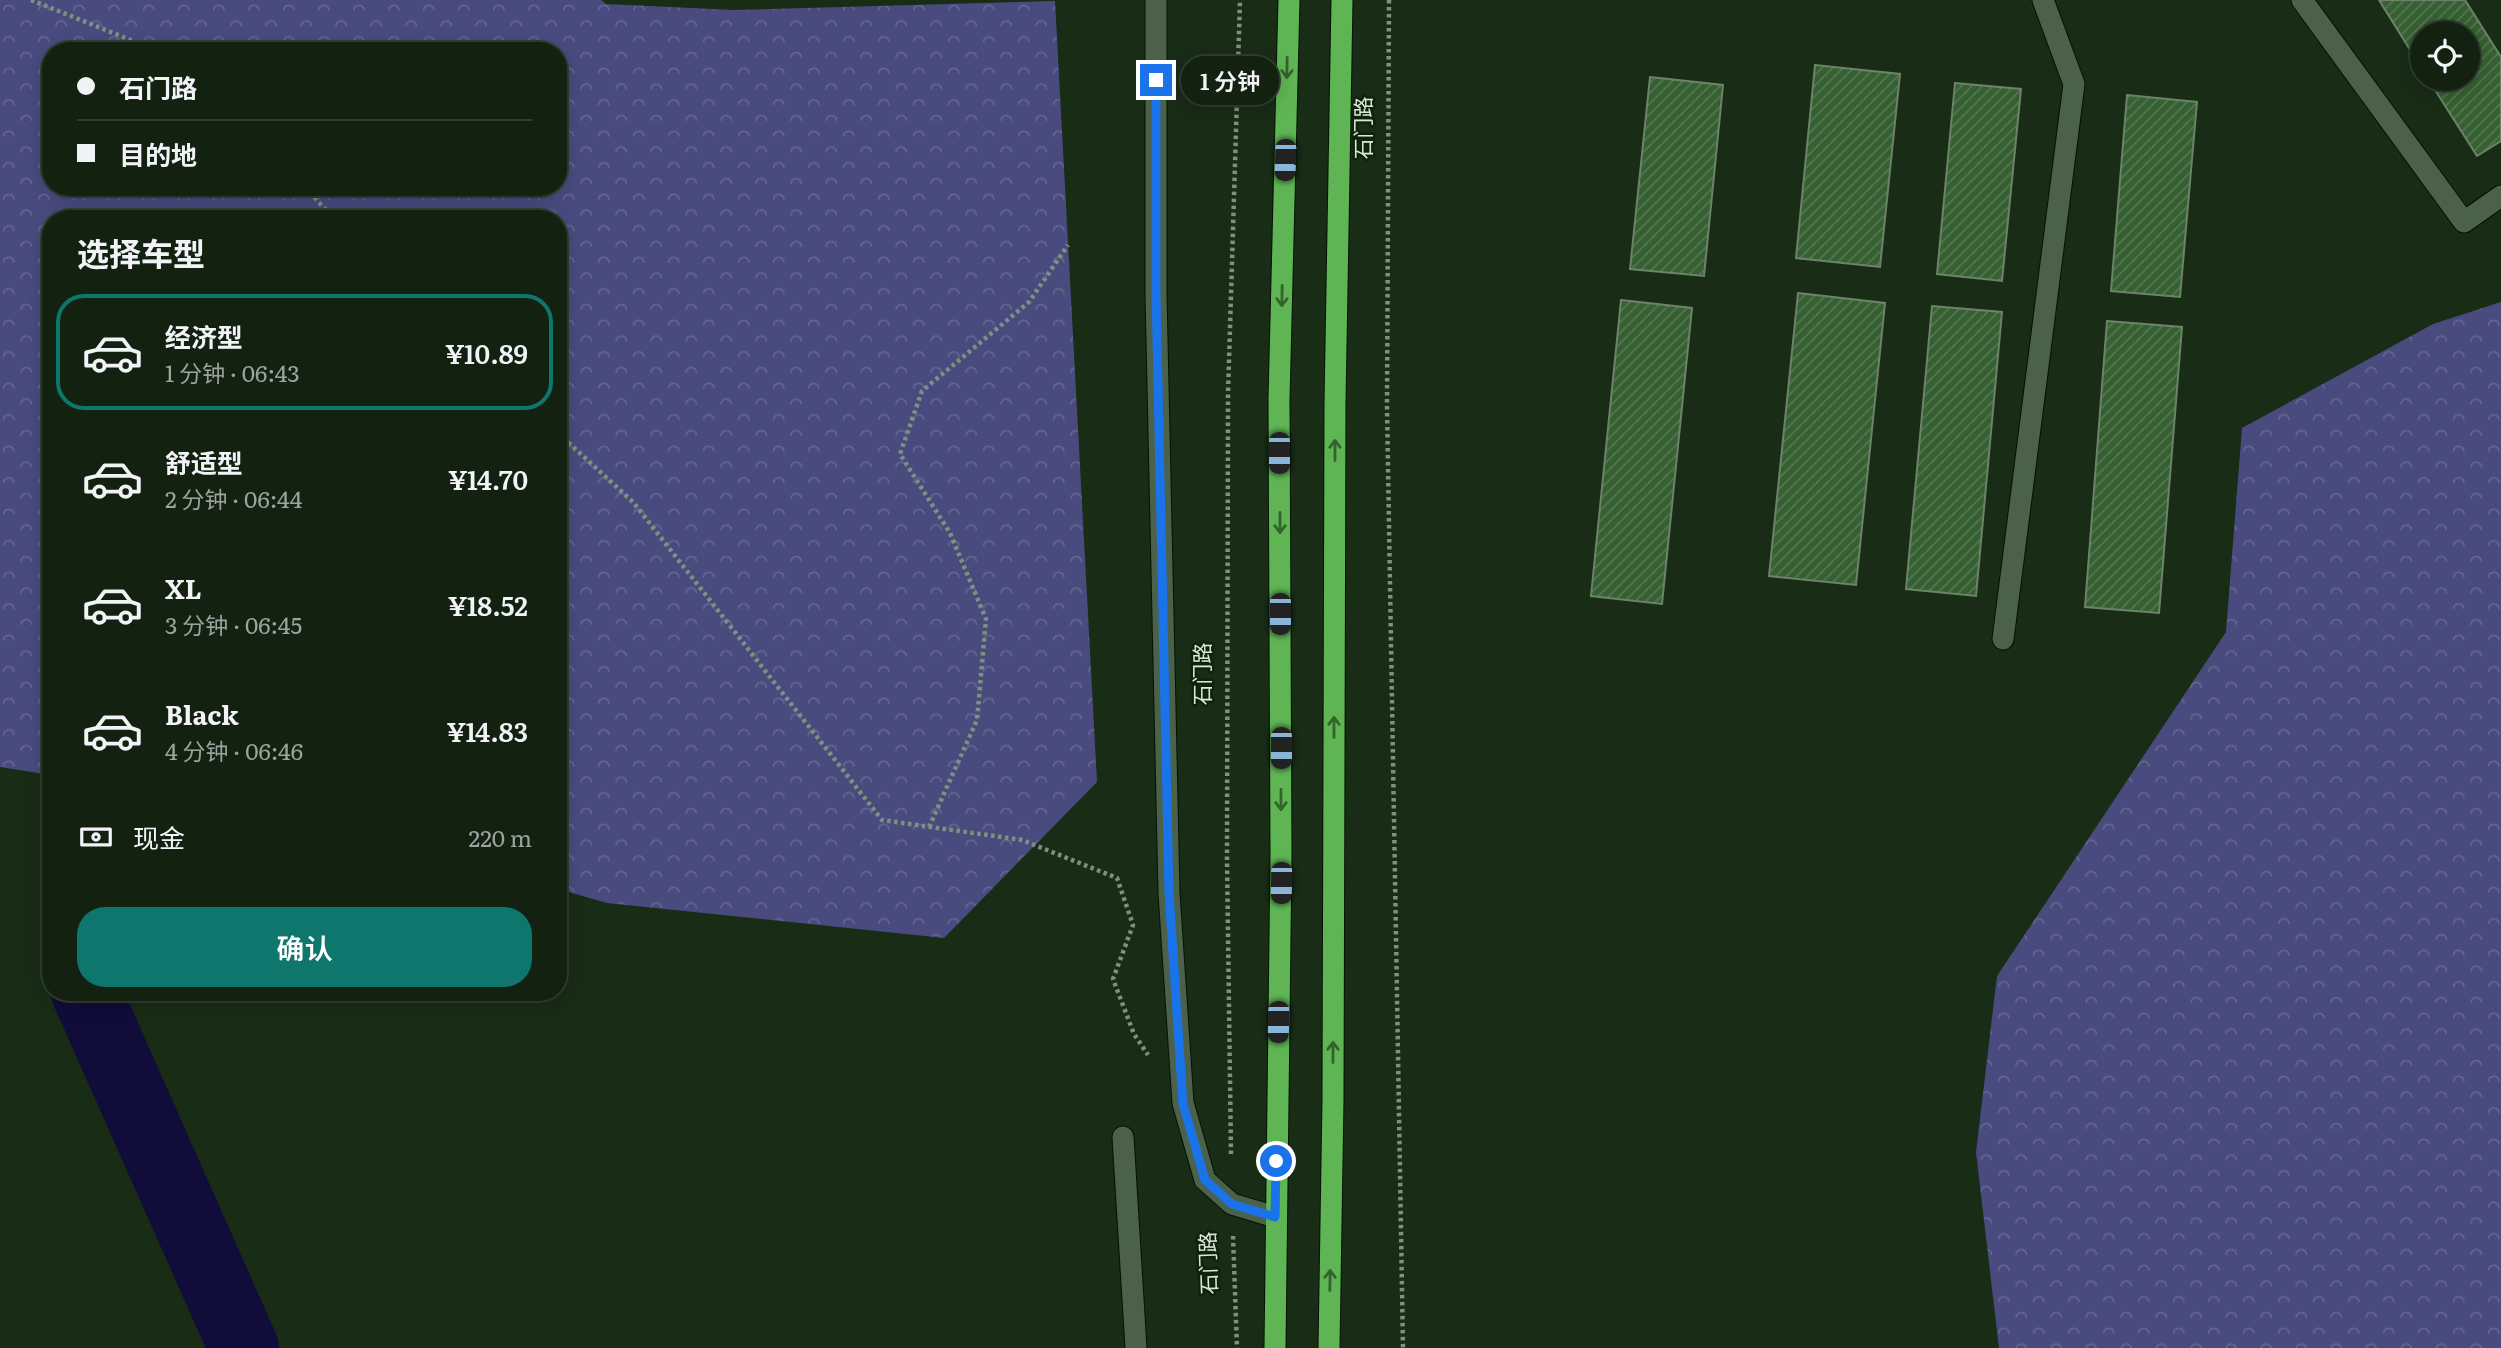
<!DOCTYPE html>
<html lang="zh">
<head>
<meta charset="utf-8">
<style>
  body { margin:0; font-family:Literata,"Noto Sans SC",serif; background:#1b2919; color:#f1f3f6; height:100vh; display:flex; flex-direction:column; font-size:26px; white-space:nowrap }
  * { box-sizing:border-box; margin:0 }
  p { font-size:23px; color:#9ca39f }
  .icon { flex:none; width:38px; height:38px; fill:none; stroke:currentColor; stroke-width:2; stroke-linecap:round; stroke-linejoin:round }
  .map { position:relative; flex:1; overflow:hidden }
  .side { position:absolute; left:42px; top:210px; width:525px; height:791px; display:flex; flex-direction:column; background:#122110; border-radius:28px; box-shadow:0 4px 18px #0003,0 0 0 2px #313e30 }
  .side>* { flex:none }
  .hud { position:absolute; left:42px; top:42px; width:525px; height:154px; border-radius:28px; box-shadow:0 4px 18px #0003,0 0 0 2px #313e30; display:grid; align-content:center; height:154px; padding:0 35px; background:#122110 }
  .tools { position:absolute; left:2410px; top:21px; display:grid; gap:14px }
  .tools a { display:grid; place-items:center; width:70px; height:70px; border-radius:50%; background:#122110; box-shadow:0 4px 18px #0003,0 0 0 2px #313e30; font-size:35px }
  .end { position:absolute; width:32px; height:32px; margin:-16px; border:9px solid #1a73e8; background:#fff; box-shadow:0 0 0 4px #fff }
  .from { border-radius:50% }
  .bubble { position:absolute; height:49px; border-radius:24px; background:#122110; box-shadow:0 4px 18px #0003,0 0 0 2px #313e30; font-size:23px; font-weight:600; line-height:49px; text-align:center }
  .car { position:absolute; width:21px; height:42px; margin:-21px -10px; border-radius:9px; box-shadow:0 0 5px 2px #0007; background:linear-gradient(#222 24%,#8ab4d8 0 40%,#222 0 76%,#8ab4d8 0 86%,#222 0) }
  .hud b { display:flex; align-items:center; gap:24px; height:66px; font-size:26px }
  .hud b+b { border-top:2px solid #313e30 }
  .hud i { width:18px; height:18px; background:#f1f3f6 }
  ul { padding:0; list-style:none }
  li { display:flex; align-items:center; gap:21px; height:116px; margin:0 14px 10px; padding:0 21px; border:4px solid transparent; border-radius:28px }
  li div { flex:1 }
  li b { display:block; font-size:26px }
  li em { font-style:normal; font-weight:600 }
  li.on { border-color:#0f766e }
  li>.icon { width:63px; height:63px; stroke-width:1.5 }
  h2 { padding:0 35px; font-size:32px; line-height:84px }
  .pay { display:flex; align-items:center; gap:18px; height:77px; padding:0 35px; font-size:26px }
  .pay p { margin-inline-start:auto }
  .action { display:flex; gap:14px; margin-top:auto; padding:14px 35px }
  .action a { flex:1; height:80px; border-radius:28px; background:#0f766e; color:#fff; font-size:28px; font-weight:600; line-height:80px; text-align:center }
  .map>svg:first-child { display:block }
</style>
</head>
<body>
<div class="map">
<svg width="2501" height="1348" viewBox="0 0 2501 1348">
  <defs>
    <pattern id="forest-crowns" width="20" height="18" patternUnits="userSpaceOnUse" patternTransform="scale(1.75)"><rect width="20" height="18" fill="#494b7f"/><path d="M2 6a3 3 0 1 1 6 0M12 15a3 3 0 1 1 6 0" fill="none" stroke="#636590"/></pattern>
    <pattern id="building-hatch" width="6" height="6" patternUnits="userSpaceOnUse" patternTransform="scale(1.75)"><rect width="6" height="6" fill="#376032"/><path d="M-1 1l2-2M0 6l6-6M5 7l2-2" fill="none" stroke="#53774f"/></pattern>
  </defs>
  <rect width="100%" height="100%" fill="#182c16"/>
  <g fill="url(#forest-crowns)" fill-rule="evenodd">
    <path d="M 0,0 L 601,0 L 606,4 L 734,10 L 1055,1 L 1097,782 L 944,938 L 607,903 L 558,889 L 558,219 L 51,219 L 51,775 L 0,767 ZM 51,51 L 558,51 L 558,187 L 51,187 Z"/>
    <polygon points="2501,302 2501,1348 1999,1348 1976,1152 1997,976 2226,632 2242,428 2433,324"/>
  </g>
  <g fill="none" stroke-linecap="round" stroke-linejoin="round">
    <polyline stroke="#110c3a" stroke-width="70" points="86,992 244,1348"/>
  </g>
  <g fill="url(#building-hatch)" stroke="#6c8369" stroke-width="2">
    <polygon points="2379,0 2465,0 2501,57 2501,141 2477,156 2428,79 2468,79 2468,33 2422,33 2422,69"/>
    <polygon points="1815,65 1900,74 1880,267 1796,258"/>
    <polygon points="1650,77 1723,85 1704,276 1630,269"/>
    <polygon points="1955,83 2021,89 2002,281 1937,274"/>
    <polygon points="2127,95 2197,102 2180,297 2111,291"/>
    <polygon points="1798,293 1885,303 1856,585 1769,576"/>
    <polygon points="1621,300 1692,308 1662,604 1591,596"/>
    <polygon points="1932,306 2002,312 1976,596 1906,589"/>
    <polygon points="2107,321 2182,327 2159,613 2085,607"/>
  </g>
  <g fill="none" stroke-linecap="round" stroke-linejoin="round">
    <defs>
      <g id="minor">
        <polyline points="1156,0 1156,294 1169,893 1183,1103 1205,1180 1232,1204 1275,1217"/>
        <polyline points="2302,0 2464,222 2501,196"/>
        <polyline points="2003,639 2074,84 2043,0"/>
        <polyline points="1123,1137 1136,1348"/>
      </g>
      <g id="highway">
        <polyline points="1275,1348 1281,855 1279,399 1289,0"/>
        <polyline points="1329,1348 1333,1099 1335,403 1342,0"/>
      </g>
    </defs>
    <use href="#minor" stroke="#031402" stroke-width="23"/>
    <use href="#highway" stroke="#031402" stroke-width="23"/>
    <g stroke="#80907e" stroke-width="4.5" stroke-dasharray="3.5 3.5" stroke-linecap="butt">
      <polyline points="31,0 158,51"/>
      <polyline points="1389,0 1387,407 1403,1348"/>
      <polyline points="305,187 334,219"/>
      <polyline points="558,433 633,502 882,820 1022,840 1117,878 1133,925 1113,979 1134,1034 1148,1055"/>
      <polyline points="929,827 977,720 986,619 950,533 900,454 922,391 1029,302 1068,245"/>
      <polyline points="1231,1154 1227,859 1228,394 1240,0"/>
      <polyline points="1233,1236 1237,1348"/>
    </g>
    <use href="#minor" stroke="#4c6149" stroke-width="21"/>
    <use href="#highway" stroke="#5fb554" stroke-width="21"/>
  </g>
  <defs><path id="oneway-shaft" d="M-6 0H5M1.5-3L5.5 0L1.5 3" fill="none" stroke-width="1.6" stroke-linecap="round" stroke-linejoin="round" transform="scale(1.75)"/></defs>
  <g stroke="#33642c">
    <use href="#oneway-shaft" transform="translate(1287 68) rotate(91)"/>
    <use href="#oneway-shaft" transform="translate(1282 296) rotate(91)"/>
    <use href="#oneway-shaft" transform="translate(1335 450) rotate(-90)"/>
    <use href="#oneway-shaft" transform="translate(1280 523) rotate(90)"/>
    <use href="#oneway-shaft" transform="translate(1334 727) rotate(-90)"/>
    <use href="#oneway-shaft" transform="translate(1281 800) rotate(90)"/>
    <use href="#oneway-shaft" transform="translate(1333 1052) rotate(-90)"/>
    <use href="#oneway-shaft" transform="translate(1330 1280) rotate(-89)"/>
  </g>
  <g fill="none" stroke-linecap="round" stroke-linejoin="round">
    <polyline stroke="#1a73e8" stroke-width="9" points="1156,80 1156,293 1169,893 1183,1104 1205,1180 1232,1204 1275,1217 1276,1161"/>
  </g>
  <g text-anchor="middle" stroke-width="5" stroke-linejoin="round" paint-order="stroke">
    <g font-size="21" fill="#dae7d8" stroke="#0f220c">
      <text transform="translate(1364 128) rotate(-90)" y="7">石门路</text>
      <text transform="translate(1203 674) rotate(-90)" y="7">石门路</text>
      <text transform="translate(1209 1263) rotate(-92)" y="7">石门路</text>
    </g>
  </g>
</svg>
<div class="tools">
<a><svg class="icon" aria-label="locate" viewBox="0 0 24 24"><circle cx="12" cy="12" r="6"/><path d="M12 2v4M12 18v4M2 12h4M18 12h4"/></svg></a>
</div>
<i class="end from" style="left:1276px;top:1161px"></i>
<i class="end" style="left:1156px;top:80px"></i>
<div class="bubble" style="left:1181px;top:56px;width:98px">1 分钟</div>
<i class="car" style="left:1285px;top:160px;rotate:182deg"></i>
<i class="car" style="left:1279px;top:453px;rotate:180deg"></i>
<i class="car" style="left:1280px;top:614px;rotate:180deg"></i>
<i class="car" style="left:1281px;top:748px;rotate:180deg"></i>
<i class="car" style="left:1281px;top:883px;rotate:181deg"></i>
<i class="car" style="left:1278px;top:1022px;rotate:181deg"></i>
<div class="hud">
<b><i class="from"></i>石门路</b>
<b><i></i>目的地</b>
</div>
<section class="side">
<h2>选择车型</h2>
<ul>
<li class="on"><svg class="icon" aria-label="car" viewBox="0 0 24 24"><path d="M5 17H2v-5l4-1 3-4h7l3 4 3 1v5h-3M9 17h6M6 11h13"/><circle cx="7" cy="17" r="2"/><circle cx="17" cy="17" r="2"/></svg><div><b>经济型</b><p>1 分钟 · 06:43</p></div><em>¥10.89</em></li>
<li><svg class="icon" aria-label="car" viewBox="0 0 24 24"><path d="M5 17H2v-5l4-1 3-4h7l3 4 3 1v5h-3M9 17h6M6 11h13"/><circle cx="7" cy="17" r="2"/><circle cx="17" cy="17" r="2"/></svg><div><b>舒适型</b><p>2 分钟 · 06:44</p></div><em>¥14.70</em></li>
<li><svg class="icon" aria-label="car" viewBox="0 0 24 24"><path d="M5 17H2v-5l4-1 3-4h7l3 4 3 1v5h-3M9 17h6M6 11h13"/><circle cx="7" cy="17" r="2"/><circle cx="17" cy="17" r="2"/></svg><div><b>XL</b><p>3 分钟 · 06:45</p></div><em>¥18.52</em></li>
<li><svg class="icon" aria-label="car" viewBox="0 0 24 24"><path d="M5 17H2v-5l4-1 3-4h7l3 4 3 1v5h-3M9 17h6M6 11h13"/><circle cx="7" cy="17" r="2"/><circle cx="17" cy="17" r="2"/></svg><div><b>Black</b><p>4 分钟 · 06:46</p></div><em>¥14.83</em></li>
</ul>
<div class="pay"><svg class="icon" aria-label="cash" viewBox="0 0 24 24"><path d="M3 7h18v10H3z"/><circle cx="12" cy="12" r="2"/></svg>现金<p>220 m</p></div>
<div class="action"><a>确认</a></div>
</section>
</div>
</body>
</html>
